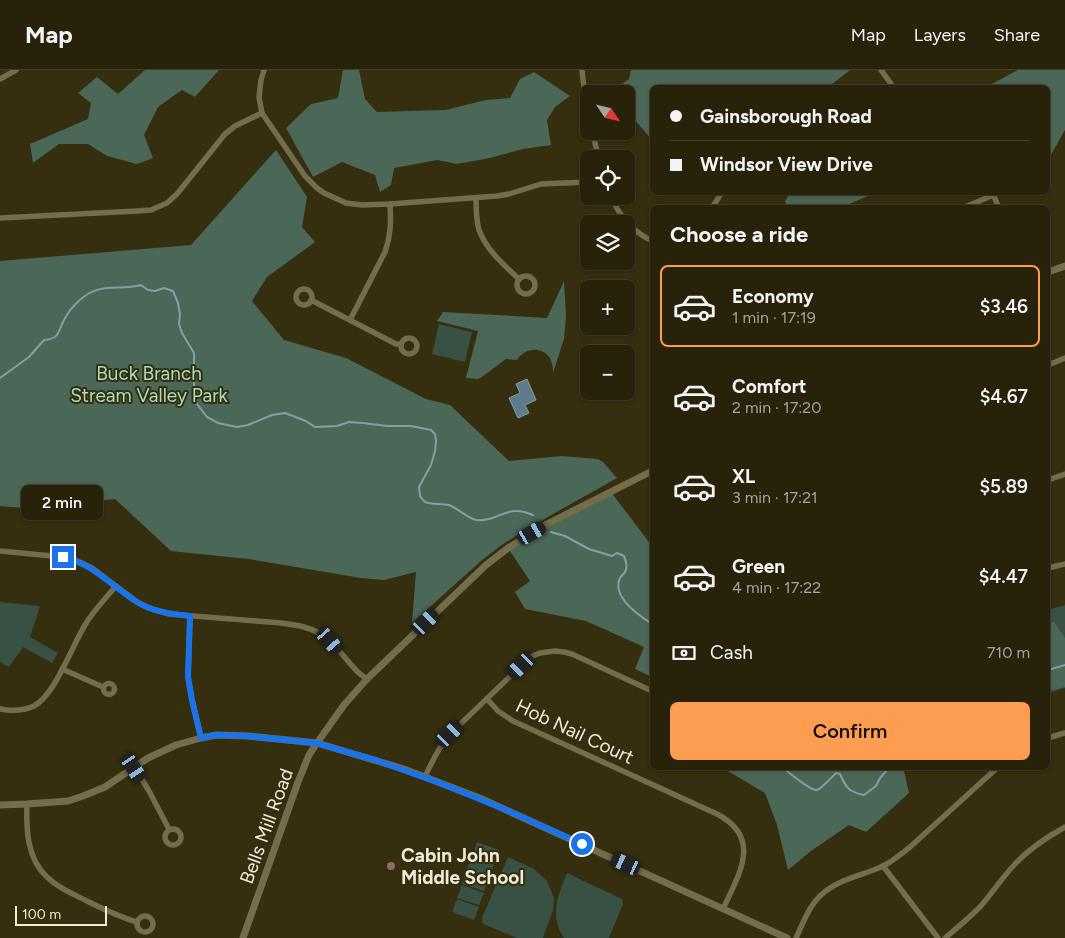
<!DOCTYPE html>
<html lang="en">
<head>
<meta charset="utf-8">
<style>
  body { margin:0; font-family:Figtree,sans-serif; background:#302a14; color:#f1f3f6; height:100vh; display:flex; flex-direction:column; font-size:19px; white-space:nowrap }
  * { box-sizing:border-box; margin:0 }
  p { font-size:16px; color:#a5a49d }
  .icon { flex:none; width:28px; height:28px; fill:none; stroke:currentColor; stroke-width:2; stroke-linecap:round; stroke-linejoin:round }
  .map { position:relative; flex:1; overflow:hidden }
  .drawer { position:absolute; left:650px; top:135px; width:400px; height:565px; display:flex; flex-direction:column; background:#28220b; border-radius:8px; box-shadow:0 1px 4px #0004,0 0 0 1px #443f2c }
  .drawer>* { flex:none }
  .banner { position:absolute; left:650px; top:15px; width:400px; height:110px; border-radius:8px; box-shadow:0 1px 4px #0004,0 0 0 1px #443f2c; display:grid; align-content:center; height:110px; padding:0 20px; background:#28220b }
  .needle { width:32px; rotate:125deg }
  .controls { position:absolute; left:580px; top:15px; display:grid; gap:10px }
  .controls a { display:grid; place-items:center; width:55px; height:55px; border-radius:8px; background:#28220b; box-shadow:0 1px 4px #0004,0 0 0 1px #443f2c; font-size:25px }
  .scale { position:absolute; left:15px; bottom:12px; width:92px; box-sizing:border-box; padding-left:5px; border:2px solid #efebd9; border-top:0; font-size:14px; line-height:18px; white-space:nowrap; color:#efebd9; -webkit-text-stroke:4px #352e0f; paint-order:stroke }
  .end { position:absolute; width:22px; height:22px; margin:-11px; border:6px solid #1a73e8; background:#fff; box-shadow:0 0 0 2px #fff }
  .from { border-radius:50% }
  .bubble { position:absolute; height:35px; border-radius:8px; background:#28220b; box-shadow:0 1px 4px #0004,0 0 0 1px #443f2c; font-size:16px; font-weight:600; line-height:35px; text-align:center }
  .car { position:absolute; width:15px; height:30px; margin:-15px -8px; border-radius:6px; box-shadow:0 0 4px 1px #0007; background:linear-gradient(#222 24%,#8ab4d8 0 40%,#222 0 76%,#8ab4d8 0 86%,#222 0) }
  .banner b { display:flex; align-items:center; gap:18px; height:48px; font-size:19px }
  .banner b+b { border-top:1px solid #443f2c }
  .banner i { width:12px; height:12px; background:#f1f3f6 }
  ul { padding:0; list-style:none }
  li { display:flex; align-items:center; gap:15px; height:82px; margin:0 10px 8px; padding:0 10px; border:2px solid transparent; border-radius:8px }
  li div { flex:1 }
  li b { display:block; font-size:19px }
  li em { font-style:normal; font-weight:600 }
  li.on { border-color:#fc9d52 }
  li>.icon { width:45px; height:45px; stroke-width:1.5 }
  h2 { padding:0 20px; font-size:22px; line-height:60px }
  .pay { display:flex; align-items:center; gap:12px; height:55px; padding:0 20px; font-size:19px }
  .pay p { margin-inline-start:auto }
  .button { display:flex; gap:10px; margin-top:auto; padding:10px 20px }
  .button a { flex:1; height:58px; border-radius:8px; background:#fc9d52; color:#111; font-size:20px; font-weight:600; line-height:58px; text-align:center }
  header { display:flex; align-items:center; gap:30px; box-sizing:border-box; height:70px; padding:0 25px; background:#28220b; border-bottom:1px solid #443f2c }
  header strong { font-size:24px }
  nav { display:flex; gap:28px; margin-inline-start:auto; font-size:18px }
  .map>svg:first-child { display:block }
</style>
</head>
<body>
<header>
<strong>Map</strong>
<nav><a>Map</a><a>Layers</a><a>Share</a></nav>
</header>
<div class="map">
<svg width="1065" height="868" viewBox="0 0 1065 868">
  <rect width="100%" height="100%" fill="#352e0f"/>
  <g fill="#385144">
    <polygon points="439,254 472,262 465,292 432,284"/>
    <polygon points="0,532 40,536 30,567 58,583 52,593 23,577 9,597 0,592"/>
    <polygon points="1065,535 1065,618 1048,623 1048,540"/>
    <polygon points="477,772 499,780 495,792 473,785"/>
    <polygon points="472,786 494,794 490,807 467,799"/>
    <polygon points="508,787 534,799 547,811 554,828 553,840 543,868 517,868 483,854 482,848"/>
    <polygon points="467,801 489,808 484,821 462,814"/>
    <path d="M 567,803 L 622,829 L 623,834 L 609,868 L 564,868 C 549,845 558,826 567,803 Z"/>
    <polygon points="462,815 484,823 479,835 457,828"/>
    <polygon points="457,829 479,837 474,850 452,842"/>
  </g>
  <g fill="#4b6757">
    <polygon points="145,0 219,0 195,27 182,20 158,37 144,65 153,88 137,94 107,86 88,74 59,74 33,93 30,74 88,49 91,33 78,23 97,7 118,24"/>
    <polygon points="343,0 359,0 365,29 377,42 446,40 486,30 510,28 520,9 534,2 570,26 555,37 547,50 551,75 523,79 490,88 457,94 437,90 394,98 391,115 380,122 375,105 342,92 313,107 286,58 311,34 338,28"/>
    <polygon points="631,0 850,0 831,15 833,17 652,18 652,70 629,43 626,43 626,24 608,24 629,9"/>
    <polygon points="1018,0 1065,0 1065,60 1048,90 1048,18 986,17"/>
    <polygon points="276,80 307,127 302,157 315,172 267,207 252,231 284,270 346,288 426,329 450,335 509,391 561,386 598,389 603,392 617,408 546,448 503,474 482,490 412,553 416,502 384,510 361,508 248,489 171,481 115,429 23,438 0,436 0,191 191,175"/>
    <polygon points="790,123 790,122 875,123 842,137 788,137 785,131"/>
    <path d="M 564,211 L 566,246 L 564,269 L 553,303 C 553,299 552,292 550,288 C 540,275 524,279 517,290 L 506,289 L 482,307 L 478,309 L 466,308 L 478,261 L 437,251 L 443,242 L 547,248 Z"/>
    <polygon points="611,422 652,476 652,607 635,599 644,577 586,551 525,539 515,522 530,511 508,478"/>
    <polygon points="1054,552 1065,568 1065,617 1050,621 1048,616 1048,553"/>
    <polygon points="723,698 907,698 904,701 909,723 866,762 849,755 811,781 788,800 777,755 765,723"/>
  </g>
  <polygon fill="#5f7c8c" stroke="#8a9da3" points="527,309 536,330 525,335 529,343 518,348 509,328 520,323 516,314"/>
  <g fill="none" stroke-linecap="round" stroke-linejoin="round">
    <g stroke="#8a9da3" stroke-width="2">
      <path d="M 0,308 L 29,287 L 44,270 C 60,269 58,261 64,250 C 68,242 74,235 81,229 C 100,212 119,221 141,215 L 148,220 L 155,221 L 164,218 L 173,221 L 178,233 L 180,245 L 179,254 L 182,263 L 194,283 L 194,330 L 207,347 L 218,353 L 237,357 L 248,355 L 272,345 L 285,343 L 306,351 L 315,357 L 337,356 L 349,352 L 363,353 L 387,356 L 411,356 L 431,360 L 435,364 L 436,371 L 435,381 L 431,395 L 419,417 L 420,426 C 421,428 423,430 425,432 C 432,435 442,433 449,435 C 457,438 469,449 476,450 C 500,452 505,433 533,445"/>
      <path d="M 551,462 L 565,466 L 589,479 L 612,486 L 617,483 L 624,486 C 626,492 628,496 625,502 C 624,504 621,506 620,508 C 611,527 640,546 652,554"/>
      <polyline points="1048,600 1065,595"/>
      <path d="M 783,698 C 789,702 810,721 817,720 C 821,719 832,707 836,703 L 840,704 C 846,718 849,722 864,725 L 876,716 L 880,708 L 887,700 L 892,698"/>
    </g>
    <g stroke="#746d4c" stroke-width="5.5">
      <polyline points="264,0 261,10 259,27 262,43 305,106 317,118 324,123 346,133 362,135 390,134 497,126 509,124 541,114 589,112"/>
      <polyline points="582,0 585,27 589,48"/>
      <polyline points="881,0 894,18"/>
      <polyline points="0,9 16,0"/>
      <polyline points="592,61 599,89"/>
      <polyline points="992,122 999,138"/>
      <path d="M 611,126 C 619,146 634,162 652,171"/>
      <path d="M 476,128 C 476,139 476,150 479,160 C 487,181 504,195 519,209"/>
      <polyline points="712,138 722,122"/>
      <polyline points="962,138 977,132 993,125"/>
      <polyline points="0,148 137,141 151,140 167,133 177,124 225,64 235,56 262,43"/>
      <circle cx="526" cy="215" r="9"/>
      <circle cx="304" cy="227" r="8"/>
      <polyline points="311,230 396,274 401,274"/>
      <path d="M 350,250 L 385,182 C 391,165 391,152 390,134"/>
      <circle cx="409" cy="276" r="8"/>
      <polyline points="1048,295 1065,288"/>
      <polyline points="1048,410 1065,404"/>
      <path d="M 0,481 L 63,487 L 73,489 L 92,498 L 137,532 L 149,538 L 169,544 L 281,553 C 294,555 307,556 319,563 C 334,571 343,587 355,599 C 358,603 363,606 367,609"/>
      <polyline points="1048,498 1065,494"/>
      <polyline points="190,546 188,607 192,630 201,668"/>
      <polyline points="62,599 103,617"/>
      <circle cx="109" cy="619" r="5.5"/>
      <path d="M 487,629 L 498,641 L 513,651 L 717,744 C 763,768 739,804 723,839"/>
      <path d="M 0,639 C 11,641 23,641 34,636 C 55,625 72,576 85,555 C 93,541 105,529 116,516"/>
      <polyline points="1048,668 1065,663"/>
      <polyline points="135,698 149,721 169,759"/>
      <path d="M 425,707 C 432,691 439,677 450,664 L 521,596 L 530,587 L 540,583 L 555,581 L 564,582 L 572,584 L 652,621"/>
      <path d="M 27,734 C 26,759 27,789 47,807 C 58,818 73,824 87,831 C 103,839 119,847 137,852"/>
      <circle cx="173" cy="767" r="8"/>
      <polyline points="883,796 938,868"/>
      <circle cx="145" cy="854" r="8"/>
      <path d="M 796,868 C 803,853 809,836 821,825 C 838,809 861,806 881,797 C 892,792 901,784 910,777 L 997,698"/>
      <path d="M 945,868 C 957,858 969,848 980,837 C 992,823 1002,808 1015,794 C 1029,779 1047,767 1065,757"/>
    </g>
    <g stroke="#746d4c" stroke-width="7">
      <polyline points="1048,202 1065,196"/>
      <polyline points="0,735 27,734 68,731 83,726 105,717 148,688 176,675 201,668 216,665 248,666 317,673 404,699 482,729 787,868"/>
      <polyline points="243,868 298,712 309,685 317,673 344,635 367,609 441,538 486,495 508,478 547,454 652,401"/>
    </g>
  </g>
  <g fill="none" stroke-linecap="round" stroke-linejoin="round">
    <path stroke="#1a73e8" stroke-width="6" d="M 63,487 C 94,494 111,516 137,532 C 153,542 172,544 190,546 L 188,607 L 192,630 L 201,668 L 216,665 L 248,666 L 316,673 L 375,690 L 440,713 L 504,739 L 582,774"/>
  </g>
  <circle fill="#8d6e63" stroke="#352e0f" stroke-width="2" cx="391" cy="796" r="5"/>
  <g text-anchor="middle" stroke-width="4" stroke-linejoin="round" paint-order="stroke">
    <g font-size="19" fill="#a6debf" stroke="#352e0f">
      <text x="149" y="310">Buck Branch<tspan x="149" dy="22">Stream Valley Park</tspan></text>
    </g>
    <g font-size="19" fill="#efebd9" stroke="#352e0f">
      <text transform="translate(575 661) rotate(25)" y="7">Hob Nail Court</text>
      <text transform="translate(266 756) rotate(-70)" y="7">Bells Mill Road</text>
    </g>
    <g font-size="19" font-weight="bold" fill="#efebd9" stroke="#352e0f" text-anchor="start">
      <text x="401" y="792">Cabin John<tspan x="401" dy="22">Middle School</tspan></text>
    </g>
  </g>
</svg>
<div class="controls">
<a><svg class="needle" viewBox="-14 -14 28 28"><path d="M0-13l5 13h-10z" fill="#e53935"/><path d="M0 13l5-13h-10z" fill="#a5a49d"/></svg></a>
<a><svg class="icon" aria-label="locate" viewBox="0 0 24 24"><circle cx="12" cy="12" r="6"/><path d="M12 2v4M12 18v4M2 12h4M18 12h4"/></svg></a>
<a><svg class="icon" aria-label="layers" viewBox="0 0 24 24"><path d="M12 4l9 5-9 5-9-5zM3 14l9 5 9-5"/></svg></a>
<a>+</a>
<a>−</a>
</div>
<div class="scale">100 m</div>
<i class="end from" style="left:582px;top:774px"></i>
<i class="end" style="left:63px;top:487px"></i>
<div class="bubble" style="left:21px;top:415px;width:82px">2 min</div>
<i class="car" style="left:532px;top:463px;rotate:60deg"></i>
<i class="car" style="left:426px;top:552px;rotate:46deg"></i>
<i class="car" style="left:330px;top:571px;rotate:139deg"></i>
<i class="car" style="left:521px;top:596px;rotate:226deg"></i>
<i class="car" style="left:450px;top:664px;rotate:46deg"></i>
<i class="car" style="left:134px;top:698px;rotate:147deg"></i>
<i class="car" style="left:626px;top:794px;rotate:295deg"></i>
<div class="banner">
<b><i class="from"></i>Gainsborough Road</b>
<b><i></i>Windsor View Drive</b>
</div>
<section class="drawer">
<h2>Choose a ride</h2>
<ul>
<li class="on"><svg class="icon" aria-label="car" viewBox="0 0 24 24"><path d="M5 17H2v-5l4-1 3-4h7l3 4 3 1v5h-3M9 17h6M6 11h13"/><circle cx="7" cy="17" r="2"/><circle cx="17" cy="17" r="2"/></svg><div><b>Economy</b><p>1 min · 17:19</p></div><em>$3.46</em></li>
<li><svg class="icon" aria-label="car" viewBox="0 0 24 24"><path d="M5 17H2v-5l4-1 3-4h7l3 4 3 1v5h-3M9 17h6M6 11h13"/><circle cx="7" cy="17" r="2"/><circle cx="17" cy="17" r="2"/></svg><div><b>Comfort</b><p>2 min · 17:20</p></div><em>$4.67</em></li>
<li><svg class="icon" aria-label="car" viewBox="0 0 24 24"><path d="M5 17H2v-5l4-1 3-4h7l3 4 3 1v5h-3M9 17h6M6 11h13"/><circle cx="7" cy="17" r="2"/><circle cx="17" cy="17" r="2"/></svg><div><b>XL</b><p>3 min · 17:21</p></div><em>$5.89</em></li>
<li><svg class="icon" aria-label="car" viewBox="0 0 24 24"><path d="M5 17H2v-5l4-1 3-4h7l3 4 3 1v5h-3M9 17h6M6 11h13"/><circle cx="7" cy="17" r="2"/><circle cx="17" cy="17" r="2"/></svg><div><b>Green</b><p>4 min · 17:22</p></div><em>$4.47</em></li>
</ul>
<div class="pay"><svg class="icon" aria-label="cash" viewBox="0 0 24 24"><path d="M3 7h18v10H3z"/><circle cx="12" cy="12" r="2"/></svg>Cash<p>710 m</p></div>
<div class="button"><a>Confirm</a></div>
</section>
</div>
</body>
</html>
